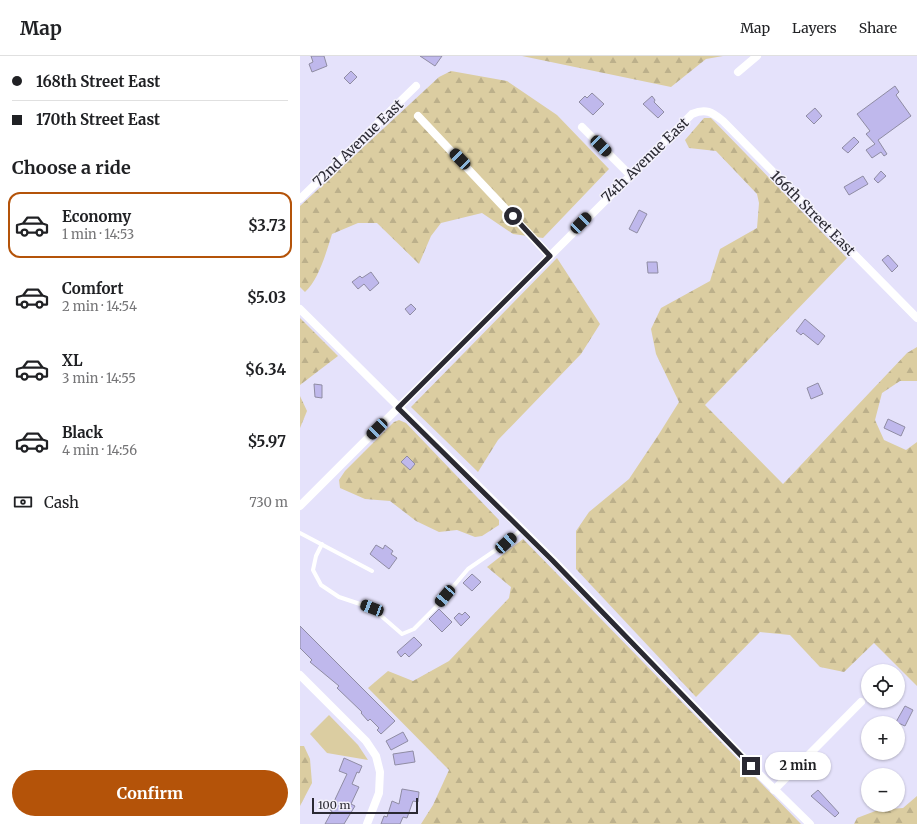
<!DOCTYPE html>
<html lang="en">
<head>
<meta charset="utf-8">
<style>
  body { margin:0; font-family:Merriweather,serif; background:#f2f2f2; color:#202124; height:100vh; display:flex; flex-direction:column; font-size:15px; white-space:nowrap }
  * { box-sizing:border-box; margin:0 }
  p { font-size:13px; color:#757577 }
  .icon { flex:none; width:22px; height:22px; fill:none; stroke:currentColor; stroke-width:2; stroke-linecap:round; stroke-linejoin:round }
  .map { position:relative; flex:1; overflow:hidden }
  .drawer { display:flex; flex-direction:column; background:#fff; width:300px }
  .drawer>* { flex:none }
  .banner { display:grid; align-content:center; height:88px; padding:0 12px; background:#fff }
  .controls { position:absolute; left:561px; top:608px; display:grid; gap:8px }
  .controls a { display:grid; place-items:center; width:44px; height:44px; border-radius:50%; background:#fff; box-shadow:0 1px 3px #0004; font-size:20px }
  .scale { position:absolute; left:12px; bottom:10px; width:106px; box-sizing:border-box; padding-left:4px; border:2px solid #2a2932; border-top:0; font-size:11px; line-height:14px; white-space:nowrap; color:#2a2932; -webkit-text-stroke:3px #f3f1fb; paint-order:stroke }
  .end { position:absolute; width:18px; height:18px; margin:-9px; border:5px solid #2a2932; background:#fff; box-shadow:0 0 0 2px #fff }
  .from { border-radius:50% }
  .bubble { position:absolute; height:28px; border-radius:14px; background:#fff; box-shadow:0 1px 3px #0004; font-size:13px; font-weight:700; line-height:28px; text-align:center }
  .car { position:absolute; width:12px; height:24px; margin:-12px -6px; border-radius:5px; box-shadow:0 0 3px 1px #0007; background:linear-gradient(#222 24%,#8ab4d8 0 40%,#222 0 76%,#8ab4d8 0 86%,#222 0) }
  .banner b { display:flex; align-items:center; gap:14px; height:38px; font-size:15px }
  .banner b+b { border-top:1px solid #e0e0e0 }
  .banner i { width:10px; height:10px; background:#202124 }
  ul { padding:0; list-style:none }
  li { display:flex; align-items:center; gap:12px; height:66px; margin:0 8px 6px; padding:0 4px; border:2px solid transparent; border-radius:12px }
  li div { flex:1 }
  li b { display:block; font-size:15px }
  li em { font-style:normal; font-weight:700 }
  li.selected { border-color:#b45309 }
  li>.icon { width:36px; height:36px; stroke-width:1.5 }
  h2 { padding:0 12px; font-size:18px; line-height:48px }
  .pay { display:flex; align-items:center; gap:10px; height:44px; padding:0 12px; font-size:15px }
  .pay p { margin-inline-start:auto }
  .action { display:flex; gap:8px; margin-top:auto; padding:8px 12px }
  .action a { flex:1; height:46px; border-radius:24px; background:#b45309; color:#fff; font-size:16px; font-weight:700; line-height:46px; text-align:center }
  header { display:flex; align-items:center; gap:24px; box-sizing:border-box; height:56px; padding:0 20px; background:#fff; border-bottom:1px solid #e0e0e0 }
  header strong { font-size:19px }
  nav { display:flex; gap:22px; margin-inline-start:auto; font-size:14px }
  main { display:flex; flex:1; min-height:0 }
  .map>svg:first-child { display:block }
</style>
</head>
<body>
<header>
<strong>Map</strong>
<nav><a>Map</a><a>Layers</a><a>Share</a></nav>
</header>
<main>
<section class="drawer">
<div class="banner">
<b><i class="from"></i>168th Street East</b>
<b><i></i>170th Street East</b>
</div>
<h2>Choose a ride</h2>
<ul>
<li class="selected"><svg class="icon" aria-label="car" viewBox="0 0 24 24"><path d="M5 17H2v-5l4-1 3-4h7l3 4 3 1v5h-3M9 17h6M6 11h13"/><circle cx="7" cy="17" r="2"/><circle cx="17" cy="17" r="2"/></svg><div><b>Economy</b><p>1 min · 14:53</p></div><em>$3.73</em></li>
<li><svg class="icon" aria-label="car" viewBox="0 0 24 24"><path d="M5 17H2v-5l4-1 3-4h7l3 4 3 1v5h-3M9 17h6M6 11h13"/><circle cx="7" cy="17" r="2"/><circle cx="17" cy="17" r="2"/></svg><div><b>Comfort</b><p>2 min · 14:54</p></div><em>$5.03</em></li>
<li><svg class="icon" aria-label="car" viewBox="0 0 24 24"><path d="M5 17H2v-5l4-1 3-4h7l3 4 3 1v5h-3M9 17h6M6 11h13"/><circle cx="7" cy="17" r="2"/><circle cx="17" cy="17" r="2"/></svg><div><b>XL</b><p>3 min · 14:55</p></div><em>$6.34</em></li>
<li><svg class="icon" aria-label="car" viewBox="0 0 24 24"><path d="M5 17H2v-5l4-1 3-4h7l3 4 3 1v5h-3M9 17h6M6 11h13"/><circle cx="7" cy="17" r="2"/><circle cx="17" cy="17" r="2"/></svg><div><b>Black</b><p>4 min · 14:56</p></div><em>$5.97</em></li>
</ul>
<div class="pay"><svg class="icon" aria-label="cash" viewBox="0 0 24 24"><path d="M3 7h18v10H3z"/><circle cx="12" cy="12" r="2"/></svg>Cash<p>730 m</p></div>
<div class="action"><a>Confirm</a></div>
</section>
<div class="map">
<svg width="617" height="768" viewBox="0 0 617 768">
  <defs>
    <pattern id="forest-firs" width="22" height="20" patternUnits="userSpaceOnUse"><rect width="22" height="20" fill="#dbcda1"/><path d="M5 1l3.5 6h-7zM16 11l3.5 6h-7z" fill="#bcb08b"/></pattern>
  </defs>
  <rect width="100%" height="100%" fill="#e5e2fb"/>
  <polygon fill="#dbcda1" points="29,659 58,689 68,704 27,697 10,678"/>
  <g fill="url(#forest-firs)">
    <polygon points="222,0 423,0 406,3 371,31"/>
    <path d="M 151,15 L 207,25 L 257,59 L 309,113 L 243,182 L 213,178 L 182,157 L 141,167 L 131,180 L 119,208 L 77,167 L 58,167 L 32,178 C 26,197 19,223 5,236 L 0,231 L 0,150 L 139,21 Z"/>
    <polygon points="404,62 411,62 547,202 405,349 483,428 607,297 617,291 617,325 600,325 582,337 575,364 584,384 606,394 617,386 617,630 574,587 544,616 520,611 490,579 460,576 396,641 276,513 276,475 289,456 329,423 359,378 379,346 356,298 351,273 361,252 410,225 420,193 457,172 459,147 457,138 416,95 389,92 385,84"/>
    <polygon points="257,202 300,268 281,298 198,384 178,416 111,351"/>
    <polygon points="0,262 38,300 0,329"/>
    <polygon points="0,340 7,355 0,372"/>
    <polygon points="99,364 106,367 199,464 199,469 182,480 175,481 157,474 139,476 116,465 90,445 65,443 40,432 39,424 45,415 94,366"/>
    <polygon points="223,483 501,768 121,768 133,749 149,714 68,632 88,615 113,625 149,605 209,542 211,531 187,511"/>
    <polygon points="0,690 4,690 10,703 12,727 0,750"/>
    <polygon points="617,740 617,768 554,768 557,762 578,754 603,752"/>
  </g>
  <g fill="#bfb8ec" stroke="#8f8ca3">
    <polygon points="11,0 24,0 27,10 12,16 9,8 13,6"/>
    <polygon points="120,0 142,0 135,10"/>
    <polygon points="51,15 57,21 50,28 44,22"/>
    <polygon points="595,30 599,36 596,39 611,60 578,84 587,98 584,100 581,96 572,102 566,94 575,88 566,78 570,75 557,58"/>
    <polygon points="292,37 304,48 293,59 279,46 285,40 287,42"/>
    <polygon points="352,40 355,44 354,46 364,56 358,62 343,48"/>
    <polygon points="515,52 522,60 514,68 506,60"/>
    <polygon points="554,81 559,86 548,97 542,92"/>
    <polygon points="581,115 586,120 578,127 574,123"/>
    <polygon points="563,120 568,128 549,139 544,131"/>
    <polygon points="339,154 347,158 337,177 329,173"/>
    <polygon points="588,199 598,210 592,216 582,204"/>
    <polygon points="347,206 357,206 358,217 348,217"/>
    <polygon points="71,216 79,227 70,235 64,228 58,233 52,226 60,220 62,222"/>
    <polygon points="111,248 116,253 110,259 105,253"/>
    <polygon points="505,263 525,280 518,289 503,277 501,279 496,275"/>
    <polygon points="518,327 523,338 511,343 507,332"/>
    <polygon points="14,328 22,329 22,342 15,341"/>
    <polygon points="588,363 605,371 601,380 584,372"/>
    <polygon points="107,400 115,408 110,414 101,406"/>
    <polygon points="76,489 83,493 85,489 93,495 91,498 97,502 89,513 70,498"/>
    <polygon points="172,518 181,526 172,535 163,527"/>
    <polygon points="139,553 152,566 142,576 129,563"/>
    <polygon points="165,556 170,561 161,570 154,562 159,557 162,559"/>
    <polygon points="0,570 95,665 81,678 77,674 79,672 70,663 68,665 61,657 62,656 37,632 39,630 10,606 12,604 0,592"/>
    <polygon points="114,581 122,589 109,601 105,597 101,601 97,596"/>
    <polygon points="605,650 613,654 605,670 596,666"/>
    <polygon points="103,676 108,685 91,694 86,685"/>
    <polygon points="113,695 115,706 95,709 93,698"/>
    <polygon points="44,702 62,710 59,717 57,716 52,728 59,731 51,748 55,750 44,768 25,768 32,755 30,754 47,718 39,715"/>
    <polygon points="102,733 119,736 118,746 113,745 107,762 103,761 100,768 81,768 84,760 87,761 92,745 99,748"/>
    <polygon points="518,734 539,757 535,761 511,740"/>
  </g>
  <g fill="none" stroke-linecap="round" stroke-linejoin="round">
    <g stroke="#fff" stroke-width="4">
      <polyline points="0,477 72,515"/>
      <polyline points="22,488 16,500 13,514 21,529 39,541 72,552 102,578 114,573 135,552 168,513 206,487 221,474"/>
    </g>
    <g stroke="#fff" stroke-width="8">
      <polyline points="438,16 457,0"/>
      <polyline points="118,60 250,200"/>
      <polyline points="282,71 330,119"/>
      <polyline points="0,143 116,30"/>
      <polyline points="0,253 253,504 461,720 510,768"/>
      <path d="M 0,450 L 392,58 C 406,52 412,56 423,65 L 617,262"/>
      <polyline points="0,619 66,685 76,700 80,716 79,737 67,768"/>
      <polyline points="474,734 561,646"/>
    </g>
  </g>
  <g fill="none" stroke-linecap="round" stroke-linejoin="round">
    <polyline stroke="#2a2932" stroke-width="5" points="213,160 250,200 98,352 252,504 451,710"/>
  </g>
  <g text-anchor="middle" stroke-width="3" stroke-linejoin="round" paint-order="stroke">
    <g font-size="14" fill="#2a2932" stroke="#f3f1fb">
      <text transform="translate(58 87) rotate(-44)" y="5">72nd Avenue East</text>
      <text transform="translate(345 104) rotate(-44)" y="5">74th Avenue East</text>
      <text transform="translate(513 157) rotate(45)" y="5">166th Street East</text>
    </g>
  </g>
</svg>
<div class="controls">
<a><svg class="icon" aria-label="locate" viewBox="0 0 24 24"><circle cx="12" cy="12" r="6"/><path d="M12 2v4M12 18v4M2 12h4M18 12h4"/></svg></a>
<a>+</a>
<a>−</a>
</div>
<div class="scale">100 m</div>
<i class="end from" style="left:213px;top:160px"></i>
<i class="end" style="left:451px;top:710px"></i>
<div class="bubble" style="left:465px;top:696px;width:66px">2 min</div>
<i class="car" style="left:301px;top:90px;rotate:135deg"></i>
<i class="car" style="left:160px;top:103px;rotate:316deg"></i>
<i class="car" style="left:281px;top:167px;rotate:45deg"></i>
<i class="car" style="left:77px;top:373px;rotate:225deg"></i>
<i class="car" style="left:206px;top:487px;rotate:48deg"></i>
<i class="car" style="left:145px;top:540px;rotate:220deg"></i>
<i class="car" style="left:72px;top:552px;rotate:291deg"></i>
</div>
</main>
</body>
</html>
